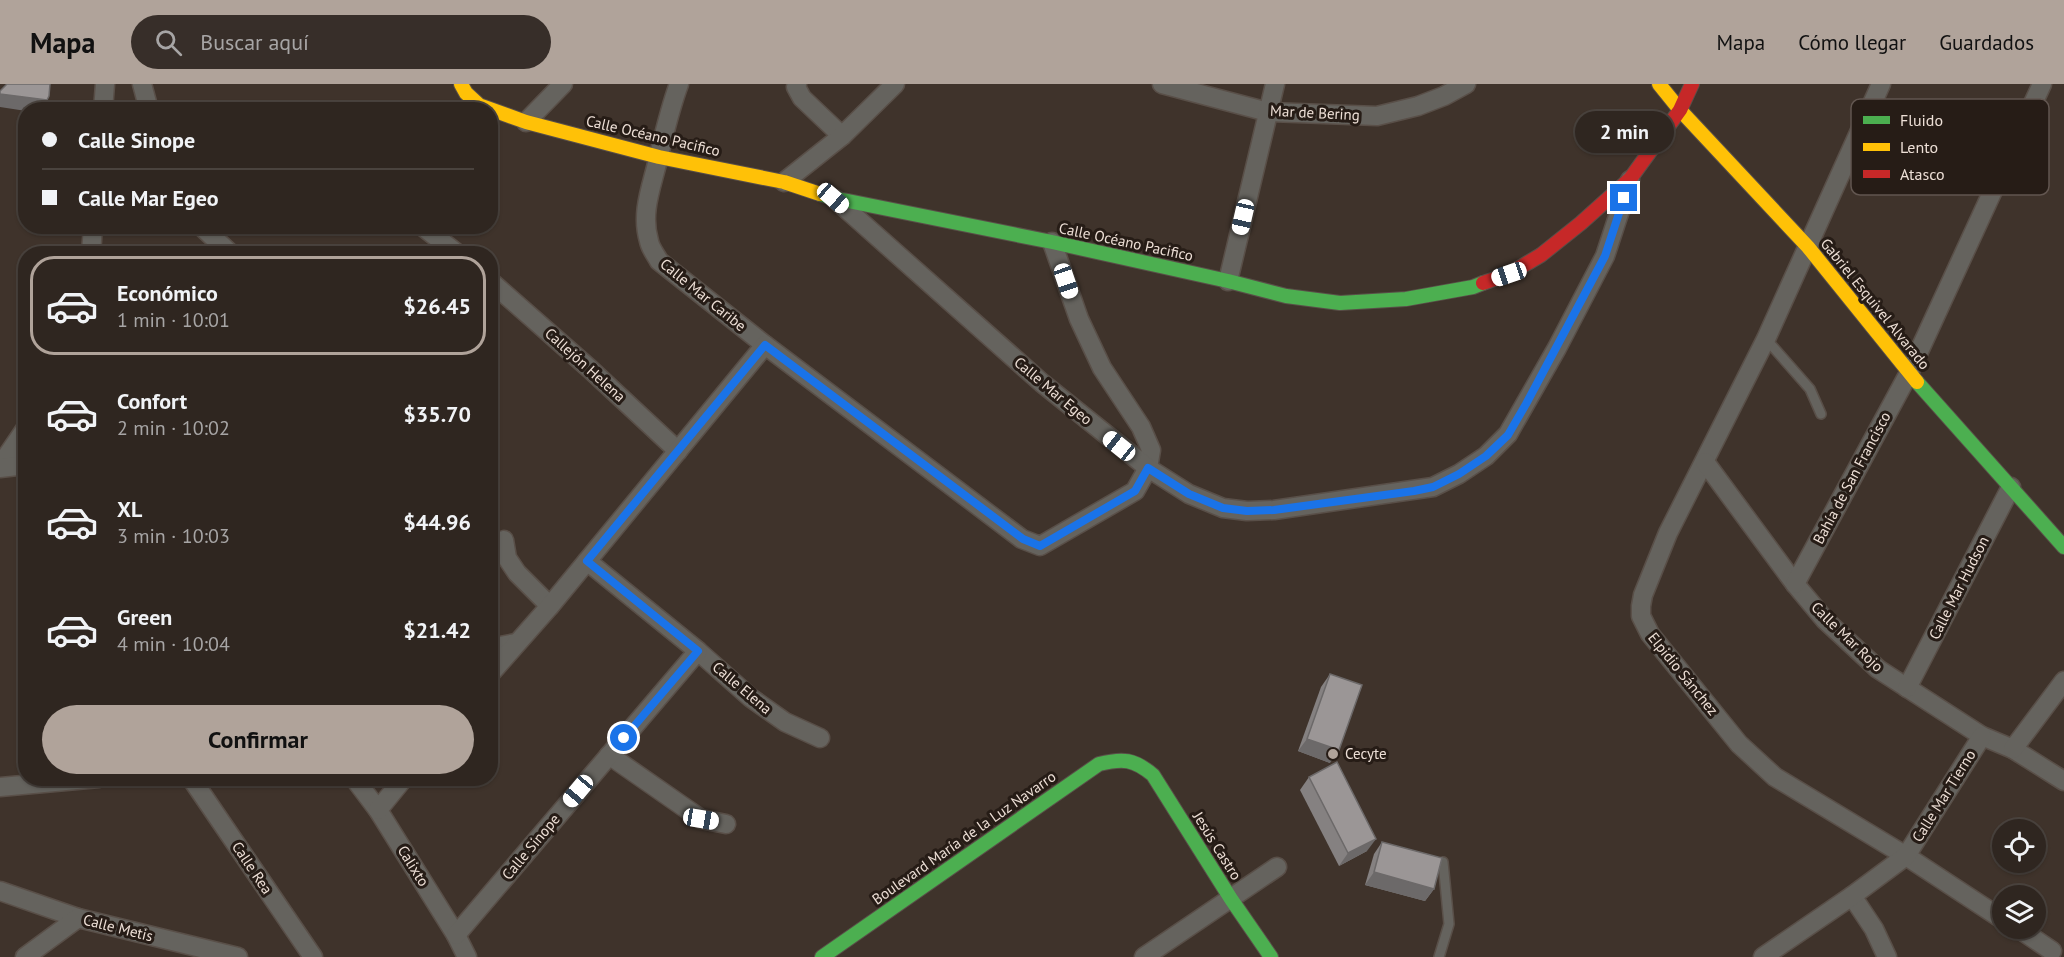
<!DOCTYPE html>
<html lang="es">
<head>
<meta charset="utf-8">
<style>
  body { margin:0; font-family:"PT Sans",sans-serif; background:#372e29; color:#f1f3f6; height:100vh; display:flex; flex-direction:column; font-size:22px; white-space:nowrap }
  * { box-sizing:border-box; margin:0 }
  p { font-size:20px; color:#a7a5a5 }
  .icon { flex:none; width:33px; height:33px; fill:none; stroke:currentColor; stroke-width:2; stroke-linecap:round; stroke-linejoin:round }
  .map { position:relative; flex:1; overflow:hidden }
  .panel { position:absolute; left:18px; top:162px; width:480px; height:540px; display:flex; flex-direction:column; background:#2f2620; border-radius:24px; box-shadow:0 2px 4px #0004,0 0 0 2px #4a433e }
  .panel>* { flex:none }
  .guide { position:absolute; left:18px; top:18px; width:480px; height:132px; border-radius:24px; box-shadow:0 2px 4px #0004,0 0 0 2px #4a433e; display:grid; align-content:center; height:132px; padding:0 24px; background:#2f2620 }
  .buttons { position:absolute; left:1992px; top:735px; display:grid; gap:12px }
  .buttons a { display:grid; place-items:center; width:54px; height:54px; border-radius:50%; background:#2f2620; box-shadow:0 2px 4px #0004,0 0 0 2px #4a433e; font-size:30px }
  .end { position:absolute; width:27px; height:27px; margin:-14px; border:8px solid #1a73e8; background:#fff; box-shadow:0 0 0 3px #fff }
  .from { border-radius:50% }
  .bubble { position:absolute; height:42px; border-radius:21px; background:#2f2620; box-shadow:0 2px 4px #0004,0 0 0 2px #4a433e; font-size:20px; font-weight:800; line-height:42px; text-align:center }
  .car { position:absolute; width:18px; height:36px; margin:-18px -9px; border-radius:8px; box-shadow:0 0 4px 2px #0007; background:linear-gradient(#fff 24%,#345 0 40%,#fff 0 76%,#345 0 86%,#fff 0) }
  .guide b { display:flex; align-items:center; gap:21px; height:57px; font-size:22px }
  .guide b+b { border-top:2px solid #4a433e }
  .guide i { width:15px; height:15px; background:#f1f3f6 }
  ul { padding:10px 0 0; list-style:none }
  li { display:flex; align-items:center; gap:18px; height:99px; margin:0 12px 9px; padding:0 12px; border:3px solid transparent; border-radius:24px }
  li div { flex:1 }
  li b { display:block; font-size:22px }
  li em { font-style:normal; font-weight:800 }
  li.current { border-color:#b0a39a }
  li>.icon { width:54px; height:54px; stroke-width:1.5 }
  .primary-button { display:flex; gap:12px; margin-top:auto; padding:12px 24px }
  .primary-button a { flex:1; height:69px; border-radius:36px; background:#b0a39a; color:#111; font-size:24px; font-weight:800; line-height:69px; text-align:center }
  header { display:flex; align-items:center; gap:36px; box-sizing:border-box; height:84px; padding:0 30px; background:#b0a39a; color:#111 }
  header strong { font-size:28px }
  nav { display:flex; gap:33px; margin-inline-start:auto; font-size:21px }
  .search { width:420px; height:54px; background:#372e29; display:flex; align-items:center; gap:15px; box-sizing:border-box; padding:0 21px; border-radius:33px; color:#a7a5a5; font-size:22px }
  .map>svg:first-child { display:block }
</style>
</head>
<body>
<header>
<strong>Mapa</strong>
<div class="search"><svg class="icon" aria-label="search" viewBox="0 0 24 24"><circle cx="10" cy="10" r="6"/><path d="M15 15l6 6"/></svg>Buscar aquí</div>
<nav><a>Mapa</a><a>Cómo llegar</a><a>Guardados</a></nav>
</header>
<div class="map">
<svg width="2064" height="873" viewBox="0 0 2064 873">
  <rect width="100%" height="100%" fill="#3f332b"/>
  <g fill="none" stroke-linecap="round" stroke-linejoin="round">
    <defs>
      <g id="lane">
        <polyline points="1766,255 1810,305 1821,330"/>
        <polyline points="1439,873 1449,840 1443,778"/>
      </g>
      <g id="street">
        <polyline points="142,0 149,26"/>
        <path d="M 679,0 C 670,24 665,47 659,71 C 653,100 640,127 649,157 C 650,164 656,171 659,177 L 765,261 L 1022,455 L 1040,462 L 1135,407 L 1148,384 L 1151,366 L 1141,343 L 1102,284 L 1079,235 L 1052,158"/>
        <polyline points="797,0 796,3 802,14 842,52"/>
        <polyline points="1162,0 1268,28 1377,32 1418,22 1444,12 1466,0"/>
        <polyline points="1881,0 1766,255 1668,449 1643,511 1641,522 1641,532 1650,550 1739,660 1775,693 1906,772 2002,835"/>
        <polyline points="103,26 105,0"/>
        <polyline points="526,38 563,0"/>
        <polyline points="784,98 842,52 895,0"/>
        <polyline points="835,115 1042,299 1148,384 1189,410 1223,424 1247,427 1274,426 1433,403 1459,390 1486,372 1508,350 1557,264 1605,172 1630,96"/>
        <polyline points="201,142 231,170"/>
        <polyline points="422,142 458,170"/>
        <polyline points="91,170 93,142"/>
        <polyline points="490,197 590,285 678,367"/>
        <polyline points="1228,197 1275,0"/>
        <polyline points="1705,378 1795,500 1825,536 1878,585 1982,652 2013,665 2064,697"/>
        <polyline points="0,382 26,344"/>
        <polyline points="0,384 26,381"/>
        <polyline points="504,456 507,474 517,489 550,522"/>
        <polyline points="587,477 698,567 751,614 785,638 820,654"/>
        <polyline points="1795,500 1909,289 2042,0"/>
        <polyline points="490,564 516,559"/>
        <polyline points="490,590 550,522 765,261"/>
        <polyline points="1907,604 2011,403"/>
        <polyline points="2013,665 2064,597"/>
        <polyline points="609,671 701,735 726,740"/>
        <polyline points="191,694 313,873"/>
        <polyline points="354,694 378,726 456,851 467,873"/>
        <polyline points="0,703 99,694"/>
        <polyline points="378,726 404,694"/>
        <polyline points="0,807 78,834 238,873"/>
        <polyline points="1852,812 1874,845 1887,873"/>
        <polyline points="2018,844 2052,867"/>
        <polyline points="456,851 698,567"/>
        <polyline points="25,873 78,834"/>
        <polyline points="1144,873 1277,783"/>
        <polyline points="1763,873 1852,812 1906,772 1982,652"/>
      </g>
      <g id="fast">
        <polyline points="820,110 833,114 1052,158 1228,197 1286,212 1340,219 1406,215 1473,203 1483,199"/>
        <polyline points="1917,298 2064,463"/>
        <path d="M 822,873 L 1099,680 C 1123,674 1134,675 1153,691 L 1231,815 L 1271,873"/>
      </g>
      <g id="slow">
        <polyline points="461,0 466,9 479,21 526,38 659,73 784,98 820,110"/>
        <polyline points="1659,0 1680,26 1808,163 1917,298"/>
      </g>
      <polyline id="jam" points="1483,199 1509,190 1541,171 1581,139 1630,95 1680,26 1692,0"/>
    </defs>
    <use href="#lane" stroke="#594f48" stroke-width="12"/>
    <use href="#street" stroke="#594f48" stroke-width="21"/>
    <use href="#fast" stroke="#594f48" stroke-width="16"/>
    <use href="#slow" stroke="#594f48" stroke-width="16"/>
    <use href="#jam" stroke="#594f48" stroke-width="16"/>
    <use href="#lane" stroke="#65635e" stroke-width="9"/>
    <use href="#street" stroke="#65635e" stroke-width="18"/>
    <use href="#fast" stroke="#4caf50" stroke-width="14"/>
    <use href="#slow" stroke="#ffc107" stroke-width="14"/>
    <use href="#jam" stroke="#c62828" stroke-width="14"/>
  </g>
  <g fill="#858181">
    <polygon points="1330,590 1330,679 1298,667 1321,603"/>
    <polygon points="1309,693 1367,767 1339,782 1300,706"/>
    <polygon points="1382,758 1434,805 1425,817 1365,801 1374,770"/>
  </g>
  <g fill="#6c6969">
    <polygon points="0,10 47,16 41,26 26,26 26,27 0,23"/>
    <polygon points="1307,655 1339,666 1330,679 1298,667"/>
    <polygon points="1376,755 1367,767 1339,782 1348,769"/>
    <polygon points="1374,788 1434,805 1425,817 1365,801"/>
  </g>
  <g fill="#9b9696" stroke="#6c6969" stroke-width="1.5">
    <polygon points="7,0 50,0 49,12 47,16 0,10 0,7"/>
    <polygon points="1330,590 1362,601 1339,666 1307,655"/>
    <polygon points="1337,678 1376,755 1348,769 1309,693"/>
    <polygon points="1382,758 1442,774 1434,805 1374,788"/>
  </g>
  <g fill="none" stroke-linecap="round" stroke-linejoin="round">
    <polyline stroke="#1a73e8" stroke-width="8" points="624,654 698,567 587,477 765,261 1023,455 1040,462 1135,407 1148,384 1189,410 1223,424 1247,427 1274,426 1414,407 1433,403 1459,390 1486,372 1508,351 1526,320 1605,172 1624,114"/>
  </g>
  <circle fill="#b0a39a" stroke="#261c16" stroke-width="2" cx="1333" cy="670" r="6"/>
  <g text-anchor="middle" stroke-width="6" stroke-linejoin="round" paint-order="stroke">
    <g font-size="15" fill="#eddfd6" stroke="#261c16">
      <text transform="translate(1315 29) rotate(3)" y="5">Mar de Bering</text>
      <text transform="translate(653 52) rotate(13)" y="5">Calle Océano Pacifico</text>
      <text transform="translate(1126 158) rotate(12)" y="5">Calle Océano Pacifico</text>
      <text transform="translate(703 211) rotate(39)" y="5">Calle Mar Caribe</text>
      <text transform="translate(1875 220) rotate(51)" y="5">Gabriel Esquivel Alvarado</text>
      <text transform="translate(585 281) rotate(42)" y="5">Callejón Helena</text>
      <text transform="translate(1053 307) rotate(40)" y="5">Calle Mar Egeo</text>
      <text transform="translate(1852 394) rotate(-62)" y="5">Bahía de San Francisco</text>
      <text transform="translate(1959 504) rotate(-63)" y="5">Calle Mar Hudson</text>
      <text transform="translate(1847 553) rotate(44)" y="5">Calle Mar Rojo</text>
      <text transform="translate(1683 590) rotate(51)" y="5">Elpidio Sánchez</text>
      <text transform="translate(742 604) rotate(40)" y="5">Calle Elena</text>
      <text transform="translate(1944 712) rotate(-58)" y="5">Calle Mar Tierno</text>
      <text transform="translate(964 754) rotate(-35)" y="5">Boulevard María de la Luz Navarro</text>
      <text transform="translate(1217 762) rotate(58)" y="5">Jesús Castro</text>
      <text transform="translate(531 763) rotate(-50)" y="5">Calle Sinope</text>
      <text transform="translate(413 782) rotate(58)" y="5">Calixto</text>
      <text transform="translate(252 784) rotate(56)" y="5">Calle Rea</text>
      <text transform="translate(118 844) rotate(14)" y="5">Calle Metis</text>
    </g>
    <g font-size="15" fill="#eddfd6" stroke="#261c16" text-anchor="start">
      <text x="1345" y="675">Cecyte</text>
    </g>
  </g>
  <rect x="1851" y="15" width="198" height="96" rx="9" fill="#261c16" stroke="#625650" stroke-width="1.5"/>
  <rect x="1863" y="32" width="27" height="8" fill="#4caf50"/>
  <rect x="1863" y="59" width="27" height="8" fill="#ffc107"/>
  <rect x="1863" y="86" width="27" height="8" fill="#c62828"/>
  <g font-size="16" fill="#eddfd6">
    <text x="1900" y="42">Fluido</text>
    <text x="1900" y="69">Lento</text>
    <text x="1900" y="96">Atasco</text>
  </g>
</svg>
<div class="buttons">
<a><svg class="icon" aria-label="locate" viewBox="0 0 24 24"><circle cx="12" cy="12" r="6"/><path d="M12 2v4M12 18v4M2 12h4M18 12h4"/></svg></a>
<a><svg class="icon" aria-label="layers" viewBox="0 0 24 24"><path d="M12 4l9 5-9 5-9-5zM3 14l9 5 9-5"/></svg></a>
</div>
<i class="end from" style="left:624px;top:654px"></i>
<i class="end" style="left:1624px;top:114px"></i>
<div class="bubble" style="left:1575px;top:27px;width:99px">2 min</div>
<i class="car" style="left:833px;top:114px;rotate:131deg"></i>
<i class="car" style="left:1243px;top:133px;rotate:193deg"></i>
<i class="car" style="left:1509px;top:190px;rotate:251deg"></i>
<i class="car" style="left:1066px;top:197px;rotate:161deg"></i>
<i class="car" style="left:1119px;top:362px;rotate:309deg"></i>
<i class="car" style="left:578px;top:707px;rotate:220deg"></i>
<i class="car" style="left:701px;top:735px;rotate:100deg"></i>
<div class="guide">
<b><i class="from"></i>Calle Sinope</b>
<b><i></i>Calle Mar Egeo</b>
</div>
<section class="panel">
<ul>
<li class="current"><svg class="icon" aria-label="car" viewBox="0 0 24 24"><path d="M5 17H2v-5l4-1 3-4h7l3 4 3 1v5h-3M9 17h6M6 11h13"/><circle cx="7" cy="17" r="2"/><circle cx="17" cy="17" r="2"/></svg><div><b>Económico</b><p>1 min · 10:01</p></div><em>$26.45</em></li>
<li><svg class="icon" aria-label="car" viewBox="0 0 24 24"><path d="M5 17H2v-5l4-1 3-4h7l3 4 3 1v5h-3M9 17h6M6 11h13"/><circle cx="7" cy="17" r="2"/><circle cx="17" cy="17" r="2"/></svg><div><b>Confort</b><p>2 min · 10:02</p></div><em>$35.70</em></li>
<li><svg class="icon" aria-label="car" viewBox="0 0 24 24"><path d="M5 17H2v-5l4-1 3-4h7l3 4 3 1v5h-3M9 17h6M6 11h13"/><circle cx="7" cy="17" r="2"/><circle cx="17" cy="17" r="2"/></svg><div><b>XL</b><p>3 min · 10:03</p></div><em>$44.96</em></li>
<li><svg class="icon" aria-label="car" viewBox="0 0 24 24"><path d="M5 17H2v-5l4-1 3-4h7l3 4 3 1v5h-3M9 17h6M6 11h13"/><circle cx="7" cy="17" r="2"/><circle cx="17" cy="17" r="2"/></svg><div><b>Green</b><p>4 min · 10:04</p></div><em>$21.42</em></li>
</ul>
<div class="primary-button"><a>Confirmar</a></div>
</section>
</div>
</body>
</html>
